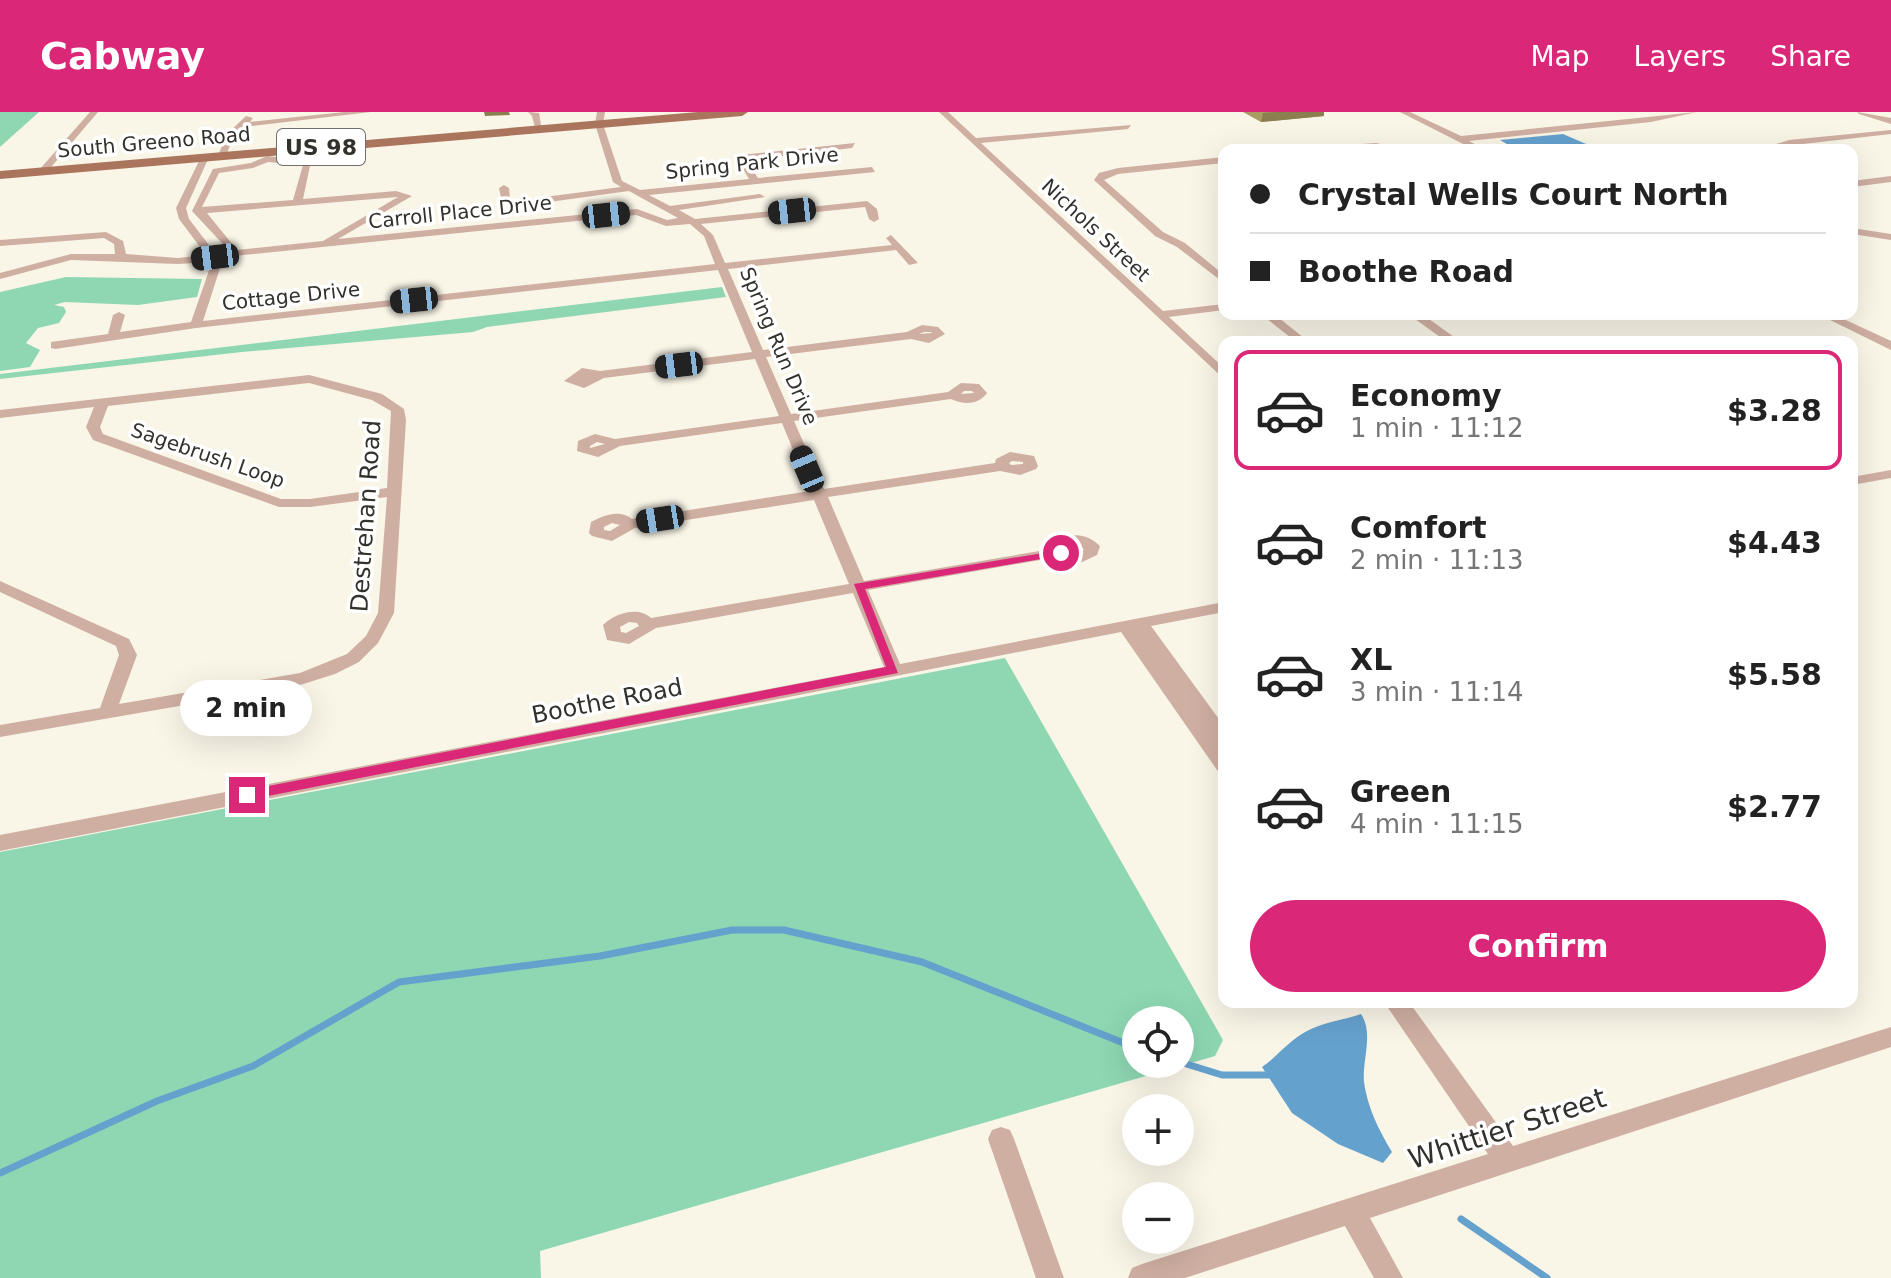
<!DOCTYPE html>
<html lang="en">
<head>
<meta charset="utf-8">
<style>
  body { margin:0; font-family:"DejaVu Sans",sans-serif; background:#f2f2f2; color:#222; height:100vh; display:flex; flex-direction:column; font-size:30px; white-space:nowrap }
  * { box-sizing:border-box; margin:0 }
  p { font-size:26px; color:#767676 }
  .icon { flex:none; width:44px; height:44px; fill:none; stroke:currentColor; stroke-width:2; stroke-linecap:round; stroke-linejoin:round }
  .map { position:relative; flex:1; overflow:hidden }
  .panel { position:absolute; left:1218px; top:224px; width:640px; height:672px; display:flex; flex-direction:column; background:#fff; border-radius:16px; box-shadow:0 8px 32px #0002 }
  .panel>* { flex:none }
  .hud { position:absolute; left:1218px; top:32px; width:640px; height:176px; border-radius:16px; box-shadow:0 8px 32px #0002; display:grid; align-content:center; height:176px; padding:0 32px; background:#fff }
  .buttons { position:absolute; left:1122px; top:894px; display:grid; gap:16px }
  .buttons a { display:grid; place-items:center; width:72px; height:72px; border-radius:50%; background:#fff; box-shadow:0 8px 32px #0002; font-size:40px }
  .end { position:absolute; width:36px; height:36px; margin:-18px; border:10px solid #db2777; background:#fff; box-shadow:0 0 0 4px #fff }
  .from { border-radius:50% }
  .bubble { position:absolute; height:56px; border-radius:28px; background:#fff; box-shadow:0 8px 32px #0002; font-size:26px; font-weight:800; line-height:56px; text-align:center }
  .car { position:absolute; width:24px; height:48px; margin:-24px -12px; border-radius:10px; box-shadow:0 0 6px 2px #0007; background:linear-gradient(#222 24%,#8ab4d8 0 40%,#222 0 76%,#8ab4d8 0 86%,#222 0) }
  .hud b { display:flex; align-items:center; gap:28px; height:76px; font-size:30px }
  .hud b+b { border-top:2px solid #e0e0e0 }
  .hud i { width:20px; height:20px; background:#222 }
  ul { padding:14px 0 0; list-style:none }
  li { display:flex; align-items:center; gap:24px; height:120px; margin:0 16px 12px; padding:0 16px; border:4px solid transparent; border-radius:16px }
  li div { flex:1 }
  li b { display:block; font-size:30px }
  li em { font-style:normal; font-weight:800 }
  li.on { border-color:#db2777 }
  li>.icon { width:72px; height:72px; stroke-width:1.5 }
  .primary-button { display:flex; gap:16px; margin-top:auto; padding:16px 32px }
  .primary-button a { flex:1; height:92px; border-radius:48px; background:#db2777; color:#fff; font-size:32px; font-weight:800; line-height:92px; text-align:center }
  header { display:flex; align-items:center; gap:48px; box-sizing:border-box; height:112px; padding:0 40px; background:#db2777; color:#fff }
  header strong { font-size:38px }
  nav { display:flex; gap:44px; margin-inline-start:auto; font-size:28px }
  .map>svg:first-child { display:block }
</style>
</head>
<body>
<header>
<strong>Cabway</strong>
<nav><a>Map</a><a>Layers</a><a>Share</a></nav>
</header>
<div class="map">
<svg width="1891" height="1166" viewBox="0 0 1891 1166">
  <rect width="100%" height="100%" fill="#f9f5e7"/>
  <g fill="#8ed7b2" fill-rule="evenodd">
    <polygon points="0,0 39,0 0,35"/>
    <polygon points="66,165 202,167 197,185 138,193 65,190 54,193 64,195 66,200 59,211 38,216 26,231 40,238 30,255 0,259 0,180"/>
    <polygon points="722,175 726,185 487,215 473,220 242,240 0,267 0,262"/>
    <path d="M 1005,546 L 1223,928 L 1215,944 L 540,1139 L 541,1166 L 0,1166 L 0,740 ZM 1180,908 L 1180,952 L 1136,952 L 1136,908 Z"/>
  </g>
  <g fill="#65a1cd">
    <polygon points="1563,22 1600,38 1517,38 1500,28"/>
    <path d="M 1361,902 C 1374,921 1362,948 1364,970 C 1367,994 1379,1019 1392,1040 L 1383,1051 L 1338,1032 L 1292,1001 L 1262,955 C 1277,945 1288,929 1307,919 C 1324,910 1343,908 1361,902 Z"/>
  </g>
  <g fill="none" stroke-linecap="round" stroke-linejoin="round">
    <g stroke="#65a1cd" stroke-width="7">
      <polyline points="1180,950 1222,963 1274,963"/>
      <polyline points="0,1061 157,989 253,954 399,870 600,844 732,818 784,818 922,850 1136,936"/>
      <polyline points="1461,1107 1547,1166"/>
    </g>
    <g fill="#cfafa2" fill-rule="evenodd">
      <polygon points="90,0 98,0 46,61 40,61 40,57"/>
      <polygon points="344,0 371,0 244,15 233,26 225,46 218,44 226,23 246,4 253,6 250,10"/>
      <polygon points="528,0 539,1 542,19 536,19 532,4"/>
      <path d="M 597,0 L 605,0 L 603,12 L 622,69 L 640,78 L 749,67 L 738,48 L 741,43 L 855,31 L 852,36 L 746,48 L 758,66 L 872,55 L 875,60 L 649,83 L 670,94 L 760,82 L 765,85 L 679,98 L 695,107 L 867,89 L 877,97 L 879,107 L 874,110 L 869,107 L 865,95 L 701,112 L 713,123 L 725,151 L 892,133 L 886,126 L 891,123 L 918,151 L 909,153 L 896,138 L 728,157 L 763,238 L 907,220 L 922,213 L 938,215 L 945,222 L 929,231 L 911,227 L 766,245 L 791,302 L 948,280 L 961,271 L 979,272 L 987,281 C 978,293 965,293 951,287 L 794,309 L 824,377 L 995,351 L 996,347 L 1010,340 L 1034,344 L 1038,354 L 1036,357 L 1020,363 L 1000,359 L 828,385 L 864,469 L 1051,437 L 1053,432 C 1068,420 1086,420 1100,434 L 1097,443 L 1080,451 L 1057,445 L 868,478 L 900,552 L 1224,490 L 1224,500 L 1151,514 L 1224,614 L 1224,634 L 1220,633 L 1224,639 L 1224,660 L 1217,658 L 1121,520 L 0,739 L 0,723 L 884,555 L 853,481 L 656,516 L 629,532 L 607,528 L 603,513 C 615,501 638,494 651,506 L 849,472 L 814,388 L 635,416 L 612,429 L 592,424 L 589,421 L 591,410 C 604,403 620,397 632,407 L 810,379 L 782,311 L 620,334 L 598,345 L 577,339 L 578,329 L 595,322 L 615,327 L 779,304 L 755,247 L 604,266 L 584,276 L 564,269 L 582,256 L 600,259 L 752,240 L 718,158 L 196,216 L 55,237 L 51,236 L 51,230 L 108,222 L 113,203 L 119,200 L 125,203 L 120,220 L 191,210 L 212,150 L 178,152 L 71,148 L 0,167 L 0,161 L 71,142 L 115,142 L 114,132 L 104,126 L 0,134 L 0,128 L 106,120 L 123,129 L 126,142 L 178,146 L 206,143 L 179,107 L 176,96 L 201,45 L 205,42 L 209,45 L 186,96 L 189,107 L 222,150 L 203,209 L 715,152 L 704,124 L 690,112 L 666,114 L 636,103 L 234,144 L 192,99 L 213,57 L 251,51 L 267,44 L 311,49 L 303,87 L 396,79 L 412,84 L 338,127 L 637,97 L 667,108 L 678,106 L 629,79 L 513,95 L 502,90 L 499,76 L 504,73 L 509,76 L 510,87 L 514,89 L 621,75 L 613,70 L 595,12 ZM 268,50 L 303,53 L 293,88 L 202,95 L 219,61 L 253,56 ZM 398,85 L 323,129 L 237,138 L 207,101 ZM 924,220 L 931,220 L 932,221 L 919,222 ZM 964,279 L 972,279 L 974,281 L 961,282 ZM 597,330 L 605,332 L 590,336 L 590,334 ZM 1012,349 L 1023,350 L 1023,352 L 1011,353 L 1009,351 ZM 612,411 L 620,413 L 610,419 L 604,418 L 604,415 ZM 1071,432 L 1080,433 L 1084,438 L 1078,441 L 1069,440 L 1066,436 ZM 629,510 L 637,511 L 639,514 L 626,521 L 621,520 L 620,515 Z"/>
      <polygon points="939,0 948,0 976,26 1131,13 1128,17 981,31 1163,199 1224,192 1224,198 1169,205 1224,256 1224,267"/>
      <polygon points="1400,0 1410,0 1461,24 1697,0 1651,10 1469,29 1486,38 1475,38"/>
      <polygon points="1891,18 1891,22 1794,33 1792,38 1770,34 1789,28"/>
      <polygon points="1376,31 1404,38 1317,38 1321,35"/>
      <polygon points="1224,45 1224,51 1118,62 1104,68 1163,120 1185,131 1224,163 1224,171 1177,135 1155,124 1094,68 1099,61 1118,56"/>
      <polygon points="1891,64 1891,70 1852,75 1852,69"/>
      <polygon points="1852,116 1891,122 1891,128 1852,122"/>
      <polygon points="1261,202 1274,202 1309,230 1296,230"/>
      <polygon points="1408,202 1422,202 1461,230 1447,230"/>
      <polygon points="1818,202 1833,202 1891,229 1891,238"/>
      <path d="M 309,263 L 382,282 L 404,297 L 406,308 L 394,501 L 378,531 L 359,550 L 335,562 L 300,573 L 0,625 L 0,613 L 100,596 L 119,543 L 116,534 L 0,480 L 0,469 L 129,527 L 137,543 L 119,592 L 300,561 L 347,542 L 366,524 L 378,501 L 387,385 L 310,395 L 279,395 L 93,328 L 86,315 L 94,295 L 0,306 L 0,298 ZM 309,271 L 372,288 L 391,299 L 387,376 L 310,387 L 281,387 L 103,322 L 100,315 L 108,294 Z"/>
      <polygon points="1891,358 1891,366 1852,373 1852,365"/>
      <polygon points="1384,890 1409,890 1513,1034 1891,915 1891,935 1370,1106 1403,1166 1374,1166 1345,1114 1185,1166 1128,1166 1132,1156 1142,1152 1488,1042"/>
      <polygon points="1001,1015 1010,1018 1014,1027 1064,1166 1036,1166 988,1027 992,1018"/>
    </g>
    <polygon fill="#cfafa2" fill-rule="evenodd" points="1857,0 1891,6 1891,12 1859,2"/>
    <polygon fill="#aa745d" fill-rule="evenodd" points="698,0 748,0 742,4 0,67 0,59"/>
  </g>
  <polygon fill="#ab9d62" points="1243,0 1324,0 1324,4 1261,10"/>
  <g fill="#8b7f50">
    <polygon points="484,0 509,0 510,3 485,4"/>
    <polygon points="1276,0 1324,0 1324,4 1261,10 1263,1"/>
  </g>
  <polygon fill="#db2777" points="1061,438 1065,443 865,477 898,561 247,688 239,683 247,678 886,555 854,472"/>
  <g text-anchor="middle" stroke-width="7" stroke-linejoin="round" paint-order="stroke">
    <g font-size="20" fill="#32312b" stroke="#fff">
      <text transform="translate(154 30) rotate(-5)" y="7">South Greeno Road</text>
      <text transform="translate(752 51) rotate(-6)" y="7">Spring Park Drive</text>
      <text transform="translate(460 100) rotate(-6)" y="7">Carroll Place Drive</text>
      <text transform="translate(1096 118) rotate(43)" y="7">Nichols Street</text>
      <text transform="translate(291 184) rotate(-6)" y="7">Cottage Drive</text>
      <text transform="translate(779 234) rotate(67)" y="7">Spring Run Drive</text>
      <text transform="translate(208 343) rotate(19)" y="7">Sagebrush Loop</text>
    </g>
    <rect fill="#fff" stroke="#706f6b" stroke-width="2" x="277" y="17" width="88" height="36" rx="6"/>
    <g font-size="22" font-weight="bold" fill="#32312b">
      <text x="321" y="43">US 98</text>
    </g>
    <g font-size="24" fill="#32312b" stroke="#fff">
      <text transform="translate(366 404) rotate(-86)" y="8">Destrehan Road</text>
      <text transform="translate(607 589) rotate(-11)" y="8">Boothe Road</text>
    </g>
    <g font-size="28" fill="#32312b" stroke="#fff">
      <text transform="translate(1507 1016) rotate(-18)" y="10">Whittier Street</text>
    </g>
  </g>
</svg>
<div class="buttons">
<a><svg class="icon" aria-label="locate" viewBox="0 0 24 24"><circle cx="12" cy="12" r="6"/><path d="M12 2v4M12 18v4M2 12h4M18 12h4"/></svg></a>
<a>+</a>
<a>−</a>
</div>
<i class="end from" style="left:1061px;top:441px"></i>
<i class="end" style="left:247px;top:683px"></i>
<div class="bubble" style="left:180px;top:568px;width:132px">2 min</div>
<i class="car" style="left:792px;top:99px;rotate:264deg"></i>
<i class="car" style="left:606px;top:103px;rotate:84deg"></i>
<i class="car" style="left:215px;top:145px;rotate:263deg"></i>
<i class="car" style="left:414px;top:188px;rotate:264deg"></i>
<i class="car" style="left:679px;top:253px;rotate:263deg"></i>
<i class="car" style="left:807px;top:357px;rotate:337deg"></i>
<i class="car" style="left:660px;top:407px;rotate:261deg"></i>
<div class="hud">
<b><i class="from"></i>Crystal Wells Court North</b>
<b><i></i>Boothe Road</b>
</div>
<section class="panel">
<ul>
<li class="on"><svg class="icon" aria-label="car" viewBox="0 0 24 24"><path d="M5 17H2v-5l4-1 3-4h7l3 4 3 1v5h-3M9 17h6M6 11h13"/><circle cx="7" cy="17" r="2"/><circle cx="17" cy="17" r="2"/></svg><div><b>Economy</b><p>1 min · 11:12</p></div><em>$3.28</em></li>
<li><svg class="icon" aria-label="car" viewBox="0 0 24 24"><path d="M5 17H2v-5l4-1 3-4h7l3 4 3 1v5h-3M9 17h6M6 11h13"/><circle cx="7" cy="17" r="2"/><circle cx="17" cy="17" r="2"/></svg><div><b>Comfort</b><p>2 min · 11:13</p></div><em>$4.43</em></li>
<li><svg class="icon" aria-label="car" viewBox="0 0 24 24"><path d="M5 17H2v-5l4-1 3-4h7l3 4 3 1v5h-3M9 17h6M6 11h13"/><circle cx="7" cy="17" r="2"/><circle cx="17" cy="17" r="2"/></svg><div><b>XL</b><p>3 min · 11:14</p></div><em>$5.58</em></li>
<li><svg class="icon" aria-label="car" viewBox="0 0 24 24"><path d="M5 17H2v-5l4-1 3-4h7l3 4 3 1v5h-3M9 17h6M6 11h13"/><circle cx="7" cy="17" r="2"/><circle cx="17" cy="17" r="2"/></svg><div><b>Green</b><p>4 min · 11:15</p></div><em>$2.77</em></li>
</ul>
<div class="primary-button"><a>Confirm</a></div>
</section>
</div>
</body>
</html>
